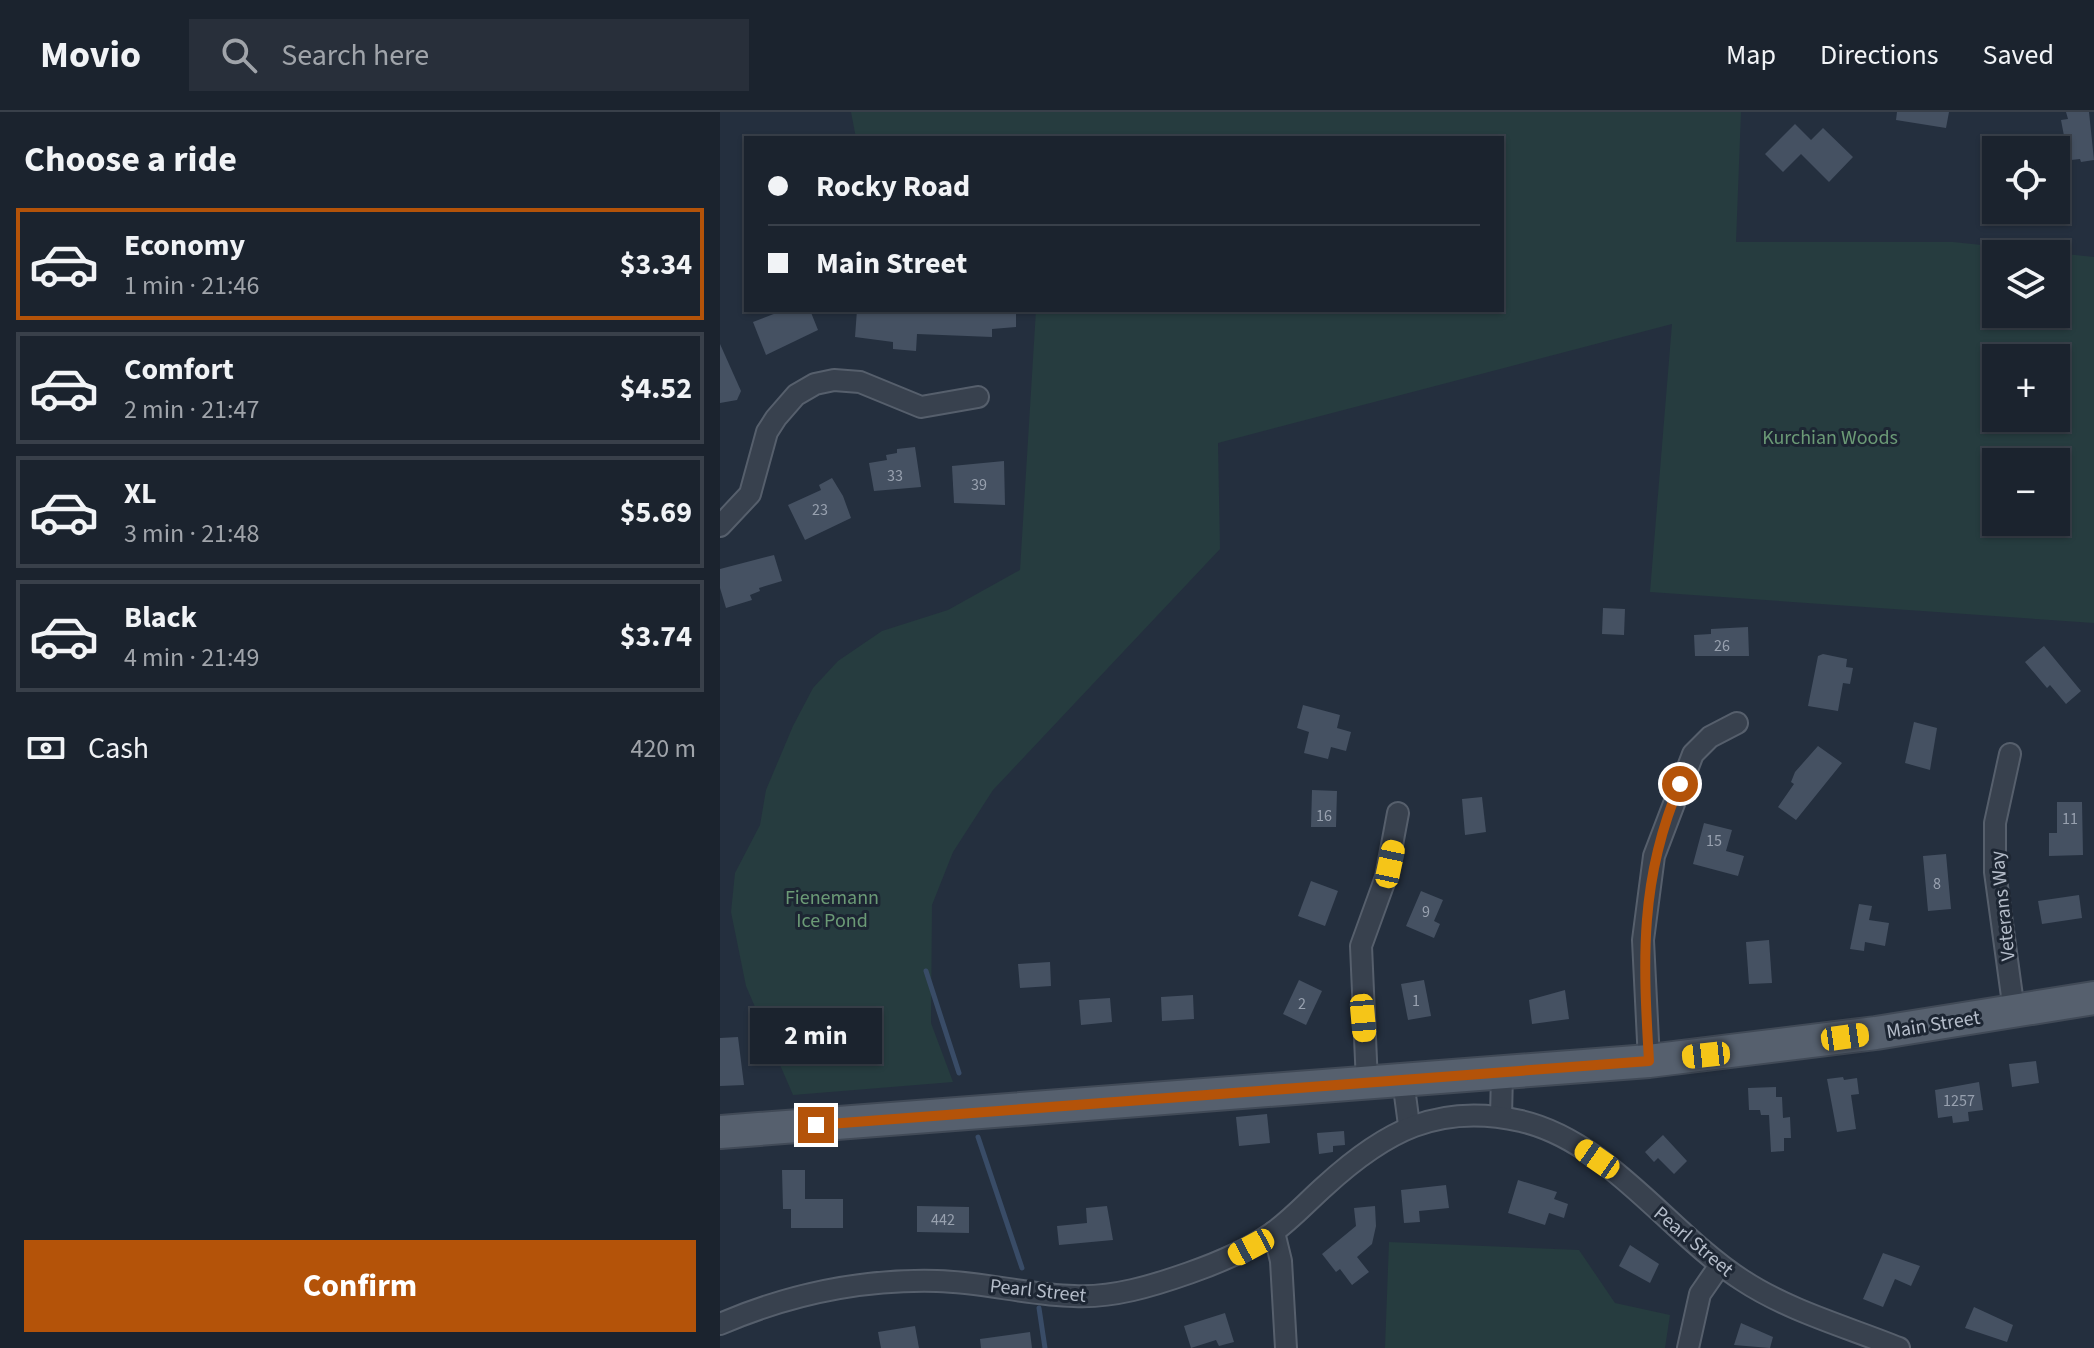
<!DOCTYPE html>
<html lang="en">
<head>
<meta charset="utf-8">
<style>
  body { margin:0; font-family:"Source Sans 3",sans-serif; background:#282f3a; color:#f1f3f6; height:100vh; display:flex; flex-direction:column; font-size:30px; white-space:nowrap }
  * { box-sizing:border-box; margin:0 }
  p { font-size:26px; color:#a0a4aa }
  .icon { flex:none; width:44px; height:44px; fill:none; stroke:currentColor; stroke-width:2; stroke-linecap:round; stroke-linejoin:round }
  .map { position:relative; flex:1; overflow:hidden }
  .side { display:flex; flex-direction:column; background:#1b232e; width:720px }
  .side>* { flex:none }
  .banner { position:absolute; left:24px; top:24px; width:760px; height:176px; border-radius:0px; box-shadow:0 2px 6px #0004,0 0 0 2px #39404a; display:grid; align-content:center; height:176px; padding:0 24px; background:#1b232e }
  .fabs { position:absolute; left:1262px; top:24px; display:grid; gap:16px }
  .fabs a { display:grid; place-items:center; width:88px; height:88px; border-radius:0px; background:#1b232e; box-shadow:0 2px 6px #0004,0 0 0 2px #39404a; font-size:40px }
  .end { position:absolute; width:36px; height:36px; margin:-18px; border:10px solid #b45309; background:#fff; box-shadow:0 0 0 4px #fff }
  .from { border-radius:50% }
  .bubble { position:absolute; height:56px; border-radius:0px; background:#1b232e; box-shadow:0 2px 6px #0004,0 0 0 2px #39404a; font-size:26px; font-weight:700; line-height:56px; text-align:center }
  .car { position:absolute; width:24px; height:48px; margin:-24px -12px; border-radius:10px; box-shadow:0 0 6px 2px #0007; background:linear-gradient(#f5c518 24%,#345 0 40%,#f5c518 0 76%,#345 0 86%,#f5c518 0) }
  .banner b { display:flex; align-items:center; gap:28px; height:76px; font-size:30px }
  .banner b+b { border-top:2px solid #39404a }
  .banner i { width:20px; height:20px; background:#f1f3f6 }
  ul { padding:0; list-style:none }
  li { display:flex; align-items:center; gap:24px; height:112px; margin:0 16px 12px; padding:0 8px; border:4px solid #39404a; border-radius:0px }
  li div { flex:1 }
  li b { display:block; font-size:30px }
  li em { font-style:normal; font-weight:700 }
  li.selected { border-color:#b45309 }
  li>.icon { width:72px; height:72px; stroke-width:1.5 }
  h2 { padding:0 24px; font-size:36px; line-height:96px }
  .pay { display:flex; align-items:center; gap:20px; height:88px; padding:0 24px; font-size:30px }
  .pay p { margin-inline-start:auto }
  .button { display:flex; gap:16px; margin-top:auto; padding:16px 24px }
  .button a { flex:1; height:92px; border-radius:0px; background:#b45309; color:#fff; font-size:32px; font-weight:700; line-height:92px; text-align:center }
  header { display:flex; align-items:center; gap:48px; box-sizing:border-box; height:112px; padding:0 40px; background:#1b232e; border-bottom:2px solid #39404a }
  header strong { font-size:38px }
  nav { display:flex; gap:44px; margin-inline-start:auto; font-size:28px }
  .search { width:560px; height:72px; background:#282f3a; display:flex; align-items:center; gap:20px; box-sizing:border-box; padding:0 28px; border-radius:0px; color:#a0a4aa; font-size:30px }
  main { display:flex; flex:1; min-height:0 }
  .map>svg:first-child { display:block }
</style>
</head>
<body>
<header>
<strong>Movio</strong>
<div class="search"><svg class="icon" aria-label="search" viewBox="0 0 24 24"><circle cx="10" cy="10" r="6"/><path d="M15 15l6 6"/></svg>Search here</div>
<nav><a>Map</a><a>Directions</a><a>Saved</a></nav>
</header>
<main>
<section class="side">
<h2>Choose a ride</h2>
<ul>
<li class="selected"><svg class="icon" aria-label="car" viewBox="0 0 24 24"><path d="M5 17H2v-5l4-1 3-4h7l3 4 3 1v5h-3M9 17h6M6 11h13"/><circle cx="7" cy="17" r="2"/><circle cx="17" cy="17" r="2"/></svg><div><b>Economy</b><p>1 min · 21:46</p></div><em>$3.34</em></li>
<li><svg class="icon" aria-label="car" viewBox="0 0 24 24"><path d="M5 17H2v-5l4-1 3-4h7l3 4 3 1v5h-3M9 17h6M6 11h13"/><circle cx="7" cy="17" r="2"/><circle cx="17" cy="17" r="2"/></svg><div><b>Comfort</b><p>2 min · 21:47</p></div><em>$4.52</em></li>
<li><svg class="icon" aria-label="car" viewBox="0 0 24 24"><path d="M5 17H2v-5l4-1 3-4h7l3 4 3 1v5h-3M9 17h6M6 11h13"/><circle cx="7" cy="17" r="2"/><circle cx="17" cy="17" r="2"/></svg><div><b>XL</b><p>3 min · 21:48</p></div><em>$5.69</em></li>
<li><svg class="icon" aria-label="car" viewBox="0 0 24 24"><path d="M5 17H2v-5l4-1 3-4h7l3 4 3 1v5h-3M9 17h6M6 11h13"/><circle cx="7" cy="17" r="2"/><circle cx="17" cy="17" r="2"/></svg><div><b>Black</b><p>4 min · 21:49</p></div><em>$3.74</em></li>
</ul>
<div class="pay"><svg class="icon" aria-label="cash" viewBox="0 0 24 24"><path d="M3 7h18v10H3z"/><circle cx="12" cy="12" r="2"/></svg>Cash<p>420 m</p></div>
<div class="button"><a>Confirm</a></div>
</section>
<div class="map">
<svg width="1374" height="1236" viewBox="0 0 1374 1236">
  <rect width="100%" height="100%" fill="#242f3e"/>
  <g fill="#263c3f" fill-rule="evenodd">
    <path d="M 131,0 L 1021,0 L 1016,130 L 1233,130 L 1374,145 L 1374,511 L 930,480 L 952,212 L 498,331 L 500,437 L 273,678 L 233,740 L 212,793 L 211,911 L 233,970 L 73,983 L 26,874 L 11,800 L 15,761 L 40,713 L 46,678 L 73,614 L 93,576 L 118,549 L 162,519 L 228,498 L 300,458 L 316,198 L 782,198 L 782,26 L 136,26 ZM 1336,142 L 1336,202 L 1276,202 L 1276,142 ZM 1276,246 L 1336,246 L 1336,306 L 1276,306 ZM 1276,350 L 1336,350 L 1336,410 L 1276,410 Z"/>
    <polygon points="669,1130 859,1138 895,1191 950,1203 945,1236 665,1236"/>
  </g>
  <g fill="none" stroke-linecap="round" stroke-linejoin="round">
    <g stroke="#394c67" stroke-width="5">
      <polyline points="206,859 239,961"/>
      <polyline points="258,1025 302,1156"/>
      <polyline points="319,1196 325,1236"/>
    </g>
  </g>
  <g fill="#455162">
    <polygon points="1177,0 1229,0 1226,16 1176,8"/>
    <polygon points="1346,0 1369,0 1374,48 1361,50 1360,47 1351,48 1348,45 1341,8 1348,7"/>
    <polygon points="1075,12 1091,28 1103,16 1133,45 1109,70 1081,42 1063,60 1045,42"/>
    <polygon points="64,198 90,198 98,218 46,243 33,210"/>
    <polygon points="137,198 236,202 236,198 291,198 296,201 296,215 272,217 272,225 197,222 196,239 173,237 173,230 135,225"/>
    <polygon points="0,232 21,279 17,288 0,291"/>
    <polygon points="195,335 201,375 154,379 149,351 167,348 166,343 177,341 177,337"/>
    <polygon points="284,349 285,393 234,391 232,354"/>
    <polygon points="112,366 123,384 131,406 85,428 68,393 101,378 99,373"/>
    <polygon points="54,443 62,469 39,476 40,479 30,483 32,488 6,496 0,476 0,457"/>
    <polygon points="883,496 905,497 904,523 882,522"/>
    <polygon points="1028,515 1029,544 975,544 974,523 991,522 991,517"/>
    <polygon points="1324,534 1361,579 1346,592 1330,573 1327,576 1305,550"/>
    <polygon points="1103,542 1127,547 1126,555 1133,556 1130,572 1123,571 1118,599 1088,594 1098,544"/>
    <polygon points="583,593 620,603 617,616 631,620 626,639 611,635 608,647 584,641 589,620 577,616"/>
    <polygon points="1194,610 1217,616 1210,658 1185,651"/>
    <polygon points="1098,634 1122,651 1076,708 1058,695 1074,672 1071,670 1075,660"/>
    <polygon points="592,678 617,679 616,715 591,715"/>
    <polygon points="762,685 766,720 745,723 742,687"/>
    <polygon points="1337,690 1362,690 1363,743 1329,744 1329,721 1337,721"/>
    <polygon points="984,711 1012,718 1006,739 1024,744 1018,764 973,752"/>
    <polygon points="1226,742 1231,797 1208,799 1203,744"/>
    <polygon points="591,769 618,779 605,814 578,804"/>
    <polygon points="701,779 723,788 714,809 720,812 714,826 686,814"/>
    <polygon points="1359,783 1362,806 1322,812 1318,789"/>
    <polygon points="1139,792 1152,794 1149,808 1169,811 1165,834 1145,830 1144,839 1130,837"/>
    <polygon points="1049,828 1052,871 1029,872 1026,830"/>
    <polygon points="330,850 331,874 300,876 298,852"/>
    <polygon points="579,868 602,879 586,913 563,902"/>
    <polygon points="704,868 711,904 688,908 681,872"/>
    <polygon points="845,878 849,907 812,912 809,888"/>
    <polygon points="473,883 474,907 442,909 441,885"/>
    <polygon points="390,886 392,910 361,913 359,888"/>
    <polygon points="18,925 24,973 0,974 0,926"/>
    <polygon points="1316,949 1319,971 1292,975 1289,952"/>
    <polygon points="1123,965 1124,968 1137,966 1139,982 1131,983 1136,1017 1117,1020 1107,967"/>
    <polygon points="1259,970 1263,998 1248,1000 1249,1009 1233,1011 1232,1004 1218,1006 1215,978"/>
    <polygon points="1056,975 1056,985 1062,985 1063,1006 1070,1005 1071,1026 1064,1026 1064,1039 1051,1040 1049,1003 1041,1003 1040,998 1029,998 1028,976"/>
    <polygon points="547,1002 550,1031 519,1034 516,1005"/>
    <polygon points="624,1019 625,1033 613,1034 613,1040 599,1042 597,1021"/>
    <polygon points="943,1023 967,1049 954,1062 938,1046 934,1050 925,1040"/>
    <polygon points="62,1058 85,1058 85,1087 123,1087 123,1116 71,1116 71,1097 63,1097"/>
    <polygon points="798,1068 837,1080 834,1087 848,1092 844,1106 829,1101 825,1113 788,1101"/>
    <polygon points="726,1073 729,1096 699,1099 700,1110 684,1111 681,1078"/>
    <polygon points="197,1094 249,1095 249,1121 197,1120"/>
    <polygon points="387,1094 393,1128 339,1133 337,1114 367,1111 366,1096"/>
    <polygon points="655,1094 656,1114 652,1132 637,1145 649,1160 632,1173 620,1157 616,1160 602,1142 636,1114 634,1096"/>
    <polygon points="910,1133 939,1152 930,1171 899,1154"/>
    <polygon points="1163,1141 1200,1154 1191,1174 1175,1167 1163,1195 1143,1187"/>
    <polygon points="1254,1195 1293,1213 1287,1230 1245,1216"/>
    <polygon points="505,1201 514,1230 499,1234 496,1228 471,1236 464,1214"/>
    <polygon points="1021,1211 1053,1225 1050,1236 1014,1233"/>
    <polygon points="195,1214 199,1236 161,1236 158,1220"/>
    <polygon points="310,1220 312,1236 261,1236 260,1227"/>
  </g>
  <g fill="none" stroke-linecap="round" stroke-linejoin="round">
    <defs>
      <g id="minor">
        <polyline points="0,414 30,382 47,320 56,306 76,283 95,272 114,268 140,270 201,295 258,285"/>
        <polyline points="1290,642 1275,711 1275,760 1294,899"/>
        <polyline points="929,949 923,828 934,744 973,642 990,625 1017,611"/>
        <polyline points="683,968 689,1013"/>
        <polyline points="647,971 641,834 666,765 678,701"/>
        <polyline points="781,1005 782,961"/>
        <polyline points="554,1120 561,1149 566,1236"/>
        <path d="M 0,1212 C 70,1182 140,1167 217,1169 C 263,1170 308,1183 354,1184 C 393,1186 432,1174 469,1161 C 498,1151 526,1139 551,1122 C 571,1108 588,1089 605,1074 C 664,1020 718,990 801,1009 C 888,1029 949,1121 1022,1168 C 1069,1199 1127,1215 1179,1236"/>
        <polyline points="968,1236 980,1182 1000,1153"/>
      </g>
      <polyline id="primary" points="0,1020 929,949 1156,921 1374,886"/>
    </defs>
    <use href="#minor" stroke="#565f6c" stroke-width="24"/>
    <use href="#primary" stroke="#414a57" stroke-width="36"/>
    <use href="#minor" stroke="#38414e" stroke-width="20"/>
    <use href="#primary" stroke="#56606e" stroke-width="32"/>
  </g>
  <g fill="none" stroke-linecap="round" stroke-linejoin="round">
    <path stroke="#b45309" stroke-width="10" d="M 96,1013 L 929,949 C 923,848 919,768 960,672"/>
  </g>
  <g text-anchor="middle" stroke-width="6" stroke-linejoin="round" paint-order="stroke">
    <g font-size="16" fill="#98a1af">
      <text x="175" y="369">33</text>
      <text x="259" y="378">39</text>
      <text x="100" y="403">23</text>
      <text x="1002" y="539">26</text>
      <text x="604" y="709">16</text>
      <text x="1350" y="712">11</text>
      <text x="994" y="734">15</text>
      <text x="1217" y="777">8</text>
      <text x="706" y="805">9</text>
      <text x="696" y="894">1</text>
      <text x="582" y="897">2</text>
      <text x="1239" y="994">1257</text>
      <text x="223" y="1113">442</text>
    </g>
    <g font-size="20" fill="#6b9a76" stroke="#1d2633">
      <text x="1110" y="332">Kurchian Woods</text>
      <text x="112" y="792">Fienemann<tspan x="112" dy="23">Ice Pond</tspan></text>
    </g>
    <g font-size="20" fill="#b4bcc9" stroke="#1d2633">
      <text transform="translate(1282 794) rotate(-96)" y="7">Veterans Way</text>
      <text transform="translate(1213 912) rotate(-9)" y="7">Main Street</text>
      <text transform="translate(974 1129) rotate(40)" y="7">Pearl Street</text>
      <text transform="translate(318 1178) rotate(6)" y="7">Pearl Street</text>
    </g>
  </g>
</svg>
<div class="fabs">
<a><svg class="icon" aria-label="locate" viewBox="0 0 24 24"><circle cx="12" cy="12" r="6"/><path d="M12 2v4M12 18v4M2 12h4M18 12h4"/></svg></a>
<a><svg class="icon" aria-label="layers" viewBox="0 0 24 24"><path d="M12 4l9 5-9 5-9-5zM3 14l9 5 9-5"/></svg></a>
<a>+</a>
<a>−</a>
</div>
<i class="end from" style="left:960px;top:672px"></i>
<i class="end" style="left:96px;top:1013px"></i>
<div class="bubble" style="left:30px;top:896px;width:132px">2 min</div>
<i class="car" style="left:670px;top:752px;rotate:12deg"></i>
<i class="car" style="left:643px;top:906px;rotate:175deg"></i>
<i class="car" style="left:1125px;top:925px;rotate:82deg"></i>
<i class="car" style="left:986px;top:943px;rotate:264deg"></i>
<i class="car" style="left:877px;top:1047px;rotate:305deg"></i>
<i class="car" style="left:531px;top:1135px;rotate:242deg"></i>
<div class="banner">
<b><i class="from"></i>Rocky Road</b>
<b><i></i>Main Street</b>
</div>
</div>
</main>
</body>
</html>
